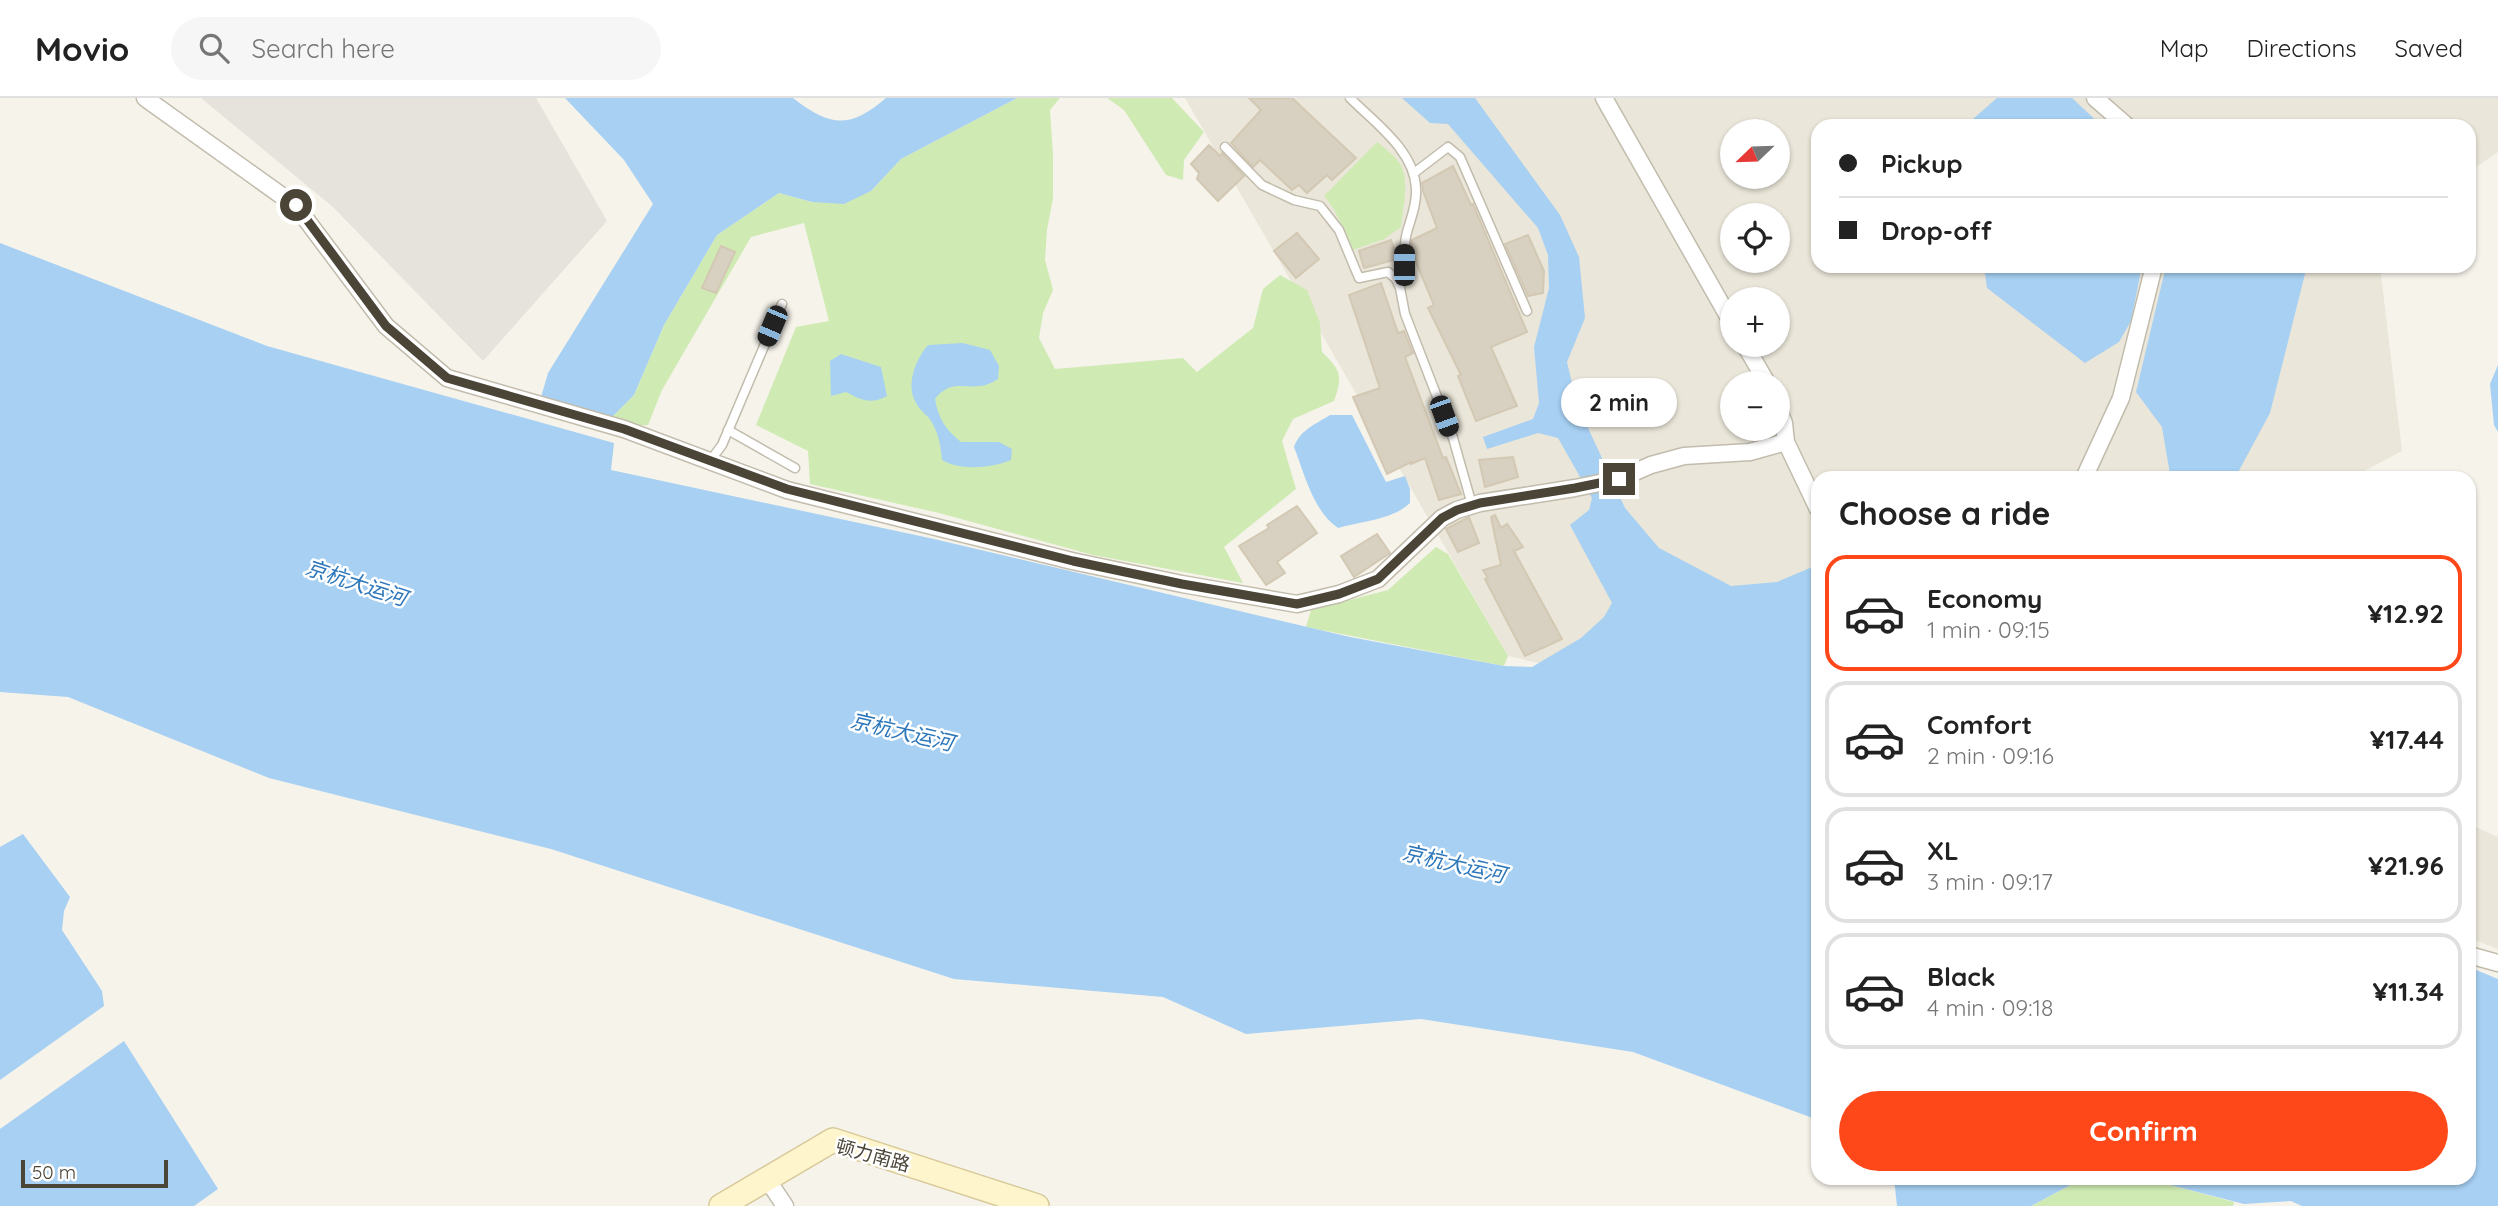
<!DOCTYPE html>
<html lang="en">
<head>
<meta charset="utf-8">
<style>
  body { margin:0; font-family:Quicksand,"Noto Sans SC",sans-serif; background:#f6f6f6; color:#222; height:100vh; display:flex; flex-direction:column; font-size:26px; white-space:nowrap }
  * { box-sizing:border-box; margin:0 }
  p { font-size:23px; color:#767676 }
  .icon { flex:none; width:38px; height:38px; fill:none; stroke:currentColor; stroke-width:2; stroke-linecap:round; stroke-linejoin:round }
  .map { position:relative; flex:1; overflow:hidden }
  .drawer { position:absolute; left:1811px; top:373px; width:665px; height:714px; display:flex; flex-direction:column; background:#fff; border-radius:21px; box-shadow:0 2px 5px #0004 }
  .drawer>* { flex:none }
  .hud { position:absolute; left:1811px; top:21px; width:665px; height:154px; border-radius:21px; box-shadow:0 2px 5px #0004; display:grid; align-content:center; height:154px; padding:0 28px; background:#fff }
  .needle { width:46px; rotate:247deg }
  .controls { position:absolute; left:1720px; top:21px; display:grid; gap:14px }
  .controls a { display:grid; place-items:center; width:70px; height:70px; border-radius:50%; background:#fff; box-shadow:0 2px 5px #0004; font-size:35px }
  .scale { position:absolute; left:21px; bottom:18px; width:147px; box-sizing:border-box; padding-left:7px; border:4px solid #4b4538; border-top:0; font-size:19px; line-height:24px; white-space:nowrap; color:#4b4538; -webkit-text-stroke:5px #fff; paint-order:stroke }
  .end { position:absolute; width:32px; height:32px; margin:-16px; border:9px solid #4b4538; background:#fff; box-shadow:0 0 0 4px #fff }
  .from { border-radius:50% }
  .bubble { position:absolute; height:49px; border-radius:24px; background:#fff; box-shadow:0 2px 5px #0004; font-size:23px; font-weight:800; line-height:49px; text-align:center }
  .car { position:absolute; width:21px; height:42px; margin:-21px -10px; border-radius:9px; box-shadow:0 0 5px 2px #0007; background:linear-gradient(#222 24%,#8ab4d8 0 40%,#222 0 76%,#8ab4d8 0 86%,#222 0) }
  .hud b { display:flex; align-items:center; gap:24px; height:66px; font-size:26px }
  .hud b+b { border-top:2px solid #e0e0e0 }
  .hud i { width:18px; height:18px; background:#222 }
  ul { padding:0; list-style:none }
  li { display:flex; align-items:center; gap:21px; height:116px; margin:0 14px 10px; padding:0 14px; border:4px solid #e0e0e0; border-radius:21px }
  li div { flex:1 }
  li b { display:block; font-size:26px }
  li em { font-style:normal; font-weight:800 }
  li.on { border-color:#ff4819 }
  li>.icon { width:63px; height:63px; stroke-width:1.5 }
  h2 { padding:0 28px; font-size:32px; line-height:84px }
  .cta { display:flex; gap:14px; margin-top:auto; padding:14px 28px }
  .cta a { flex:1; height:80px; border-radius:42px; background:#ff4819; color:#fff; font-size:28px; font-weight:800; line-height:80px; text-align:center }
  header { display:flex; align-items:center; gap:42px; box-sizing:border-box; height:98px; padding:0 35px; background:#fff; border-bottom:2px solid #e0e0e0 }
  header strong { font-size:33px }
  nav { display:flex; gap:38px; margin-inline-start:auto; font-size:24px }
  .search { width:490px; height:63px; background:#f6f6f6; display:flex; align-items:center; gap:18px; box-sizing:border-box; padding:0 24px; border-radius:38px; color:#767676; font-size:26px }
  .map>svg:first-child { display:block }
</style>
</head>
<body>
<header>
<strong>Movio</strong>
<div class="search"><svg class="icon" aria-label="search" viewBox="0 0 24 24"><circle cx="10" cy="10" r="6"/><path d="M15 15l6 6"/></svg>Search here</div>
<nav><a>Map</a><a>Directions</a><a>Saved</a></nav>
</header>
<div class="map">
<svg width="2498" height="1108" viewBox="0 0 2498 1108">
  <rect width="100%" height="100%" fill="#f6f3eb"/>
  <g fill="#eae6d9" fill-rule="evenodd">
    <path d="M 1185,0 L 2498,0 L 2498,54 L 2469,74 L 2469,28 L 1818,28 L 1818,168 L 2380,168 L 2402,353 L 2351,380 L 1818,380 L 1818,629 L 1508,558 ZM 1732,33 L 1778,33 L 1778,79 L 1732,79 ZM 1732,117 L 1778,117 L 1778,163 L 1732,163 ZM 1732,201 L 1778,201 L 1778,247 L 1732,247 ZM 1732,285 L 1778,285 L 1778,331 L 1732,331 Z"/>
    <polygon points="2469,726 2498,739 2498,851 2469,840"/>
  </g>
  <polygon fill="#e6e2dc" points="201,0 536,0 607,123 483,263 333,109"/>
  <g fill="#cfebb3">
    <path d="M 1017,0 L 1060,0 L 1050,12 L 1053,57 L 1053,100 L 1047,132 L 1045,162 L 1053,192 L 1043,215 L 1039,240 L 1055,271 L 1183,260 L 1197,274 L 1253,230 L 1263,191 L 1280,177 L 1307,192 L 1320,225 L 1322,254 C 1341,272 1343,278 1334,303 L 1293,321 L 1282,343 L 1296,391 L 1224,449 L 1243,485 L 1093,457 L 939,415 L 810,386 L 808,353 L 756,327 L 796,229 L 829,223 L 804,125 L 751,139 L 662,292 L 648,327 L 601,330 L 634,297 L 664,227 L 717,137 L 779,95 L 812,104 L 871,93 L 901,61 Z"/>
    <polygon points="1107,0 1172,0 1204,34 1184,62 1183,82 1166,77 1124,12"/>
    <path d="M 1377,44 C 1384,50 1393,56 1398,63 C 1411,80 1403,109 1401,129 L 1384,141 L 1353,152 L 1334,111 L 1324,98 Z"/>
    <polygon points="1436,449 1448,456 1508,558 1504,568 1306,529 1311,512 1388,492"/>
    <polygon points="2093,1080 2143,1080 2234,1104 2233,1108 2031,1108 2078,1083"/>
  </g>
  <g fill="#a7d0f3">
    <path d="M 565,0 L 793,0 C 830,29 850,31 886,0 L 1017,0 L 901,61 L 871,93 L 844,106 L 812,104 L 779,95 L 717,137 L 664,227 L 634,297 L 601,330 L 537,313 L 548,275 L 653,106 L 624,62 Z"/>
    <polygon points="1402,0 1475,0 1560,117 1579,159 1585,220 1567,264 1577,306 1625,410 1659,450 1731,488 1777,484 1817,467 1818,469 1818,1022 1633,954 1421,921 1246,936 1163,899 954,881 551,751 269,680 68,599 0,594 0,145 267,248 614,345 611,372 934,441 1350,539 1504,568 1532,569 1581,540 1604,519 1612,505 1570,427 1589,412 1592,400 1558,340 1538,335 1487,351 1483,339 1533,321 1539,305 1534,249 1549,190 1548,157 1538,130 1448,26 1430,25"/>
    <polygon points="1997,0 2072,0 2102,28 1965,28"/>
    <polygon points="1984,168 2142,168 2131,223 2119,244 2085,265 1987,190"/>
    <polygon points="2166,168 2307,168 2270,315 2235,380 2178,380 2170,376 2162,329 2136,294"/>
    <path d="M 963,245 L 990,252 L 999,268 L 998,281 C 972,299 955,275 935,301 C 938,320 946,332 961,344 L 999,344 L 1012,351 L 1011,362 C 992,370 960,373 942,362 C 941,348 938,332 929,320 C 924,315 918,310 915,303 C 906,285 916,261 928,247 Z"/>
    <path d="M 841,256 L 881,269 L 887,298 C 870,307 861,302 846,294 L 831,298 L 830,263 Z"/>
    <polygon points="2498,267 2498,334 2494,327 2490,286"/>
    <path d="M 1330,317 L 1352,317 L 1386,384 L 1405,378 L 1410,391 L 1410,405 C 1392,422 1362,423 1338,430 C 1313,413 1305,377 1294,349 C 1300,332 1316,326 1330,317 Z"/>
    <polygon points="23,736 70,799 64,813 62,832 102,893 104,908 0,982 0,749"/>
    <polygon points="2469,869 2498,881 2498,1108 2302,1108 2291,1103 2244,1106 2143,1080 2469,1080"/>
    <polygon points="124,943 218,1091 194,1108 0,1108 0,1031"/>
    <polygon points="1894,1080 2093,1080 2078,1083 2031,1108 1897,1108"/>
  </g>
  <g fill="#d8d0c0" stroke="#d3c8b3" stroke-width="2">
    <polygon points="1249,0 1292,0 1356,60 1332,82 1327,77 1307,95 1299,87 1292,92 1260,62 1253,69 1231,45 1261,12"/>
    <polygon points="1209,47 1220,58 1222,55 1244,78 1218,103 1197,81 1199,75 1191,66"/>
    <polygon points="1453,68 1471,107 1473,106 1527,234 1491,249 1517,308 1476,323 1458,278 1461,277 1428,210 1434,207 1413,157 1411,158 1412,142 1437,130 1423,93 1422,85"/>
    <polygon points="1297,135 1319,161 1296,180 1274,153"/>
    <polygon points="1528,137 1544,173 1543,195 1528,198 1505,146"/>
    <polygon points="1391,142 1394,151 1398,149 1397,161 1364,170 1359,153"/>
    <polygon points="721,148 735,154 716,195 702,190"/>
    <polygon points="1381,185 1398,235 1404,233 1412,253 1413,255 1405,259 1443,360 1446,359 1461,396 1439,402 1425,360 1411,366 1411,364 1387,376 1353,299 1380,290 1349,197"/>
    <polygon points="1513,359 1518,379 1485,389 1479,362"/>
    <polygon points="1297,408 1317,435 1277,464 1285,475 1266,487 1239,448 1269,430 1267,427"/>
    <polygon points="1495,417 1501,430 1507,426 1523,449 1514,453 1562,541 1525,558 1485,481 1488,480 1483,472 1501,467 1491,419"/>
    <polygon points="1469,419 1479,445 1458,454 1446,431"/>
    <polygon points="1377,436 1390,455 1354,479 1341,458"/>
  </g>
  <g fill="none" stroke-linecap="round" stroke-linejoin="round">
    <defs>
      <g id="lane">
        <path d="M 1350,0 C 1375,25 1415,53 1416,91 C 1417,106 1411,120 1407,134 C 1402,154 1408,161 1396,181"/>
        <polyline points="1225,49 1262,87 1294,102 1320,108 1339,132 1359,180 1388,174 1396,181 1400,190 1405,216 1453,340 1472,407"/>
        <polyline points="1414,75 1448,49 1460,59 1527,213"/>
        <polyline points="728,332 795,370"/>
        <polyline points="710,363 722,347 782,206"/>
      </g>
      <g id="street">
        <polyline points="145,0 296,108 386,228 447,280 624,331 787,392 1072,463 1182,486 1297,506 1339,496 1378,481 1442,420 1457,412 1480,405 1575,390 1619,381 1651,367 1684,358 1750,354 1786,344"/>
        <polyline points="1604,0 1732,225"/>
        <polyline points="2095,0 2127,28"/>
        <polyline points="1745,247 1767,285"/>
        <polyline points="1778,310 1784,325 1786,344 1818,411"/>
        <polyline points="2084,380 2121,300 2154,168"/>
        <polyline points="2469,857 2498,865"/>
        <polyline points="767,1081 785,1108"/>
      </g>
      <polyline id="secondary" points="721,1108 833,1042 1037,1108"/>
    </defs>
    <use href="#lane" stroke="#c2bcad" stroke-width="11"/>
    <use href="#street" stroke="#c2bcad" stroke-width="19"/>
    <use href="#secondary" stroke="#d7c99a" stroke-width="26"/>
    <use href="#lane" stroke="#fff" stroke-width="8"/>
    <use href="#street" stroke="#fff" stroke-width="16"/>
    <use href="#secondary" stroke="#fff5cc" stroke-width="23"/>
  </g>
  <g fill="none" stroke-linecap="round" stroke-linejoin="round">
    <polyline stroke="#4b4538" stroke-width="9" points="296,107 386,228 447,280 624,331 787,391 1073,463 1182,486 1297,506 1339,496 1378,481 1442,420 1457,412 1480,405 1575,390 1619,381"/>
  </g>
  <g text-anchor="middle" stroke-width="5" stroke-linejoin="round" paint-order="stroke">
    <g font-size="19" fill="#4b4538" stroke="#fff">
      <text transform="translate(873 1057) rotate(15)" y="7">顿力南路</text>
    </g>
    <g font-size="21" font-style="italic" fill="#2d77bb" stroke="#fff">
      <text transform="translate(356 485) rotate(18)" y="7">京杭大运河</text>
      <text transform="translate(902 634) rotate(13)" y="7">京杭大运河</text>
      <text transform="translate(1454 766) rotate(13)" y="7">京杭大运河</text>
    </g>
  </g>
</svg>
<div class="controls">
<a><svg class="needle" viewBox="-14 -14 28 28"><path d="M0-13l5 13h-10z" fill="#e53935"/><path d="M0 13l5-13h-10z" fill="#767676"/></svg></a>
<a><svg class="icon" aria-label="locate" viewBox="0 0 24 24"><circle cx="12" cy="12" r="6"/><path d="M12 2v4M12 18v4M2 12h4M18 12h4"/></svg></a>
<a>+</a>
<a>−</a>
</div>
<div class="scale">50 m</div>
<i class="end from" style="left:296px;top:107px"></i>
<i class="end" style="left:1619px;top:381px"></i>
<div class="bubble" style="left:1561px;top:280px;width:116px">2 min</div>
<i class="car" style="left:1404px;top:167px;rotate:0deg"></i>
<i class="car" style="left:772px;top:228px;rotate:203deg"></i>
<i class="car" style="left:1444px;top:318px;rotate:160deg"></i>
<div class="hud">
<b><i class="from"></i>Pickup</b>
<b><i></i>Drop-off</b>
</div>
<section class="drawer">
<h2>Choose a ride</h2>
<ul>
<li class="on"><svg class="icon" aria-label="car" viewBox="0 0 24 24"><path d="M5 17H2v-5l4-1 3-4h7l3 4 3 1v5h-3M9 17h6M6 11h13"/><circle cx="7" cy="17" r="2"/><circle cx="17" cy="17" r="2"/></svg><div><b>Economy</b><p>1 min · 09:15</p></div><em>¥12.92</em></li>
<li><svg class="icon" aria-label="car" viewBox="0 0 24 24"><path d="M5 17H2v-5l4-1 3-4h7l3 4 3 1v5h-3M9 17h6M6 11h13"/><circle cx="7" cy="17" r="2"/><circle cx="17" cy="17" r="2"/></svg><div><b>Comfort</b><p>2 min · 09:16</p></div><em>¥17.44</em></li>
<li><svg class="icon" aria-label="car" viewBox="0 0 24 24"><path d="M5 17H2v-5l4-1 3-4h7l3 4 3 1v5h-3M9 17h6M6 11h13"/><circle cx="7" cy="17" r="2"/><circle cx="17" cy="17" r="2"/></svg><div><b>XL</b><p>3 min · 09:17</p></div><em>¥21.96</em></li>
<li><svg class="icon" aria-label="car" viewBox="0 0 24 24"><path d="M5 17H2v-5l4-1 3-4h7l3 4 3 1v5h-3M9 17h6M6 11h13"/><circle cx="7" cy="17" r="2"/><circle cx="17" cy="17" r="2"/></svg><div><b>Black</b><p>4 min · 09:18</p></div><em>¥11.34</em></li>
</ul>
<div class="cta"><a>Confirm</a></div>
</section>
</div>
</body>
</html>
